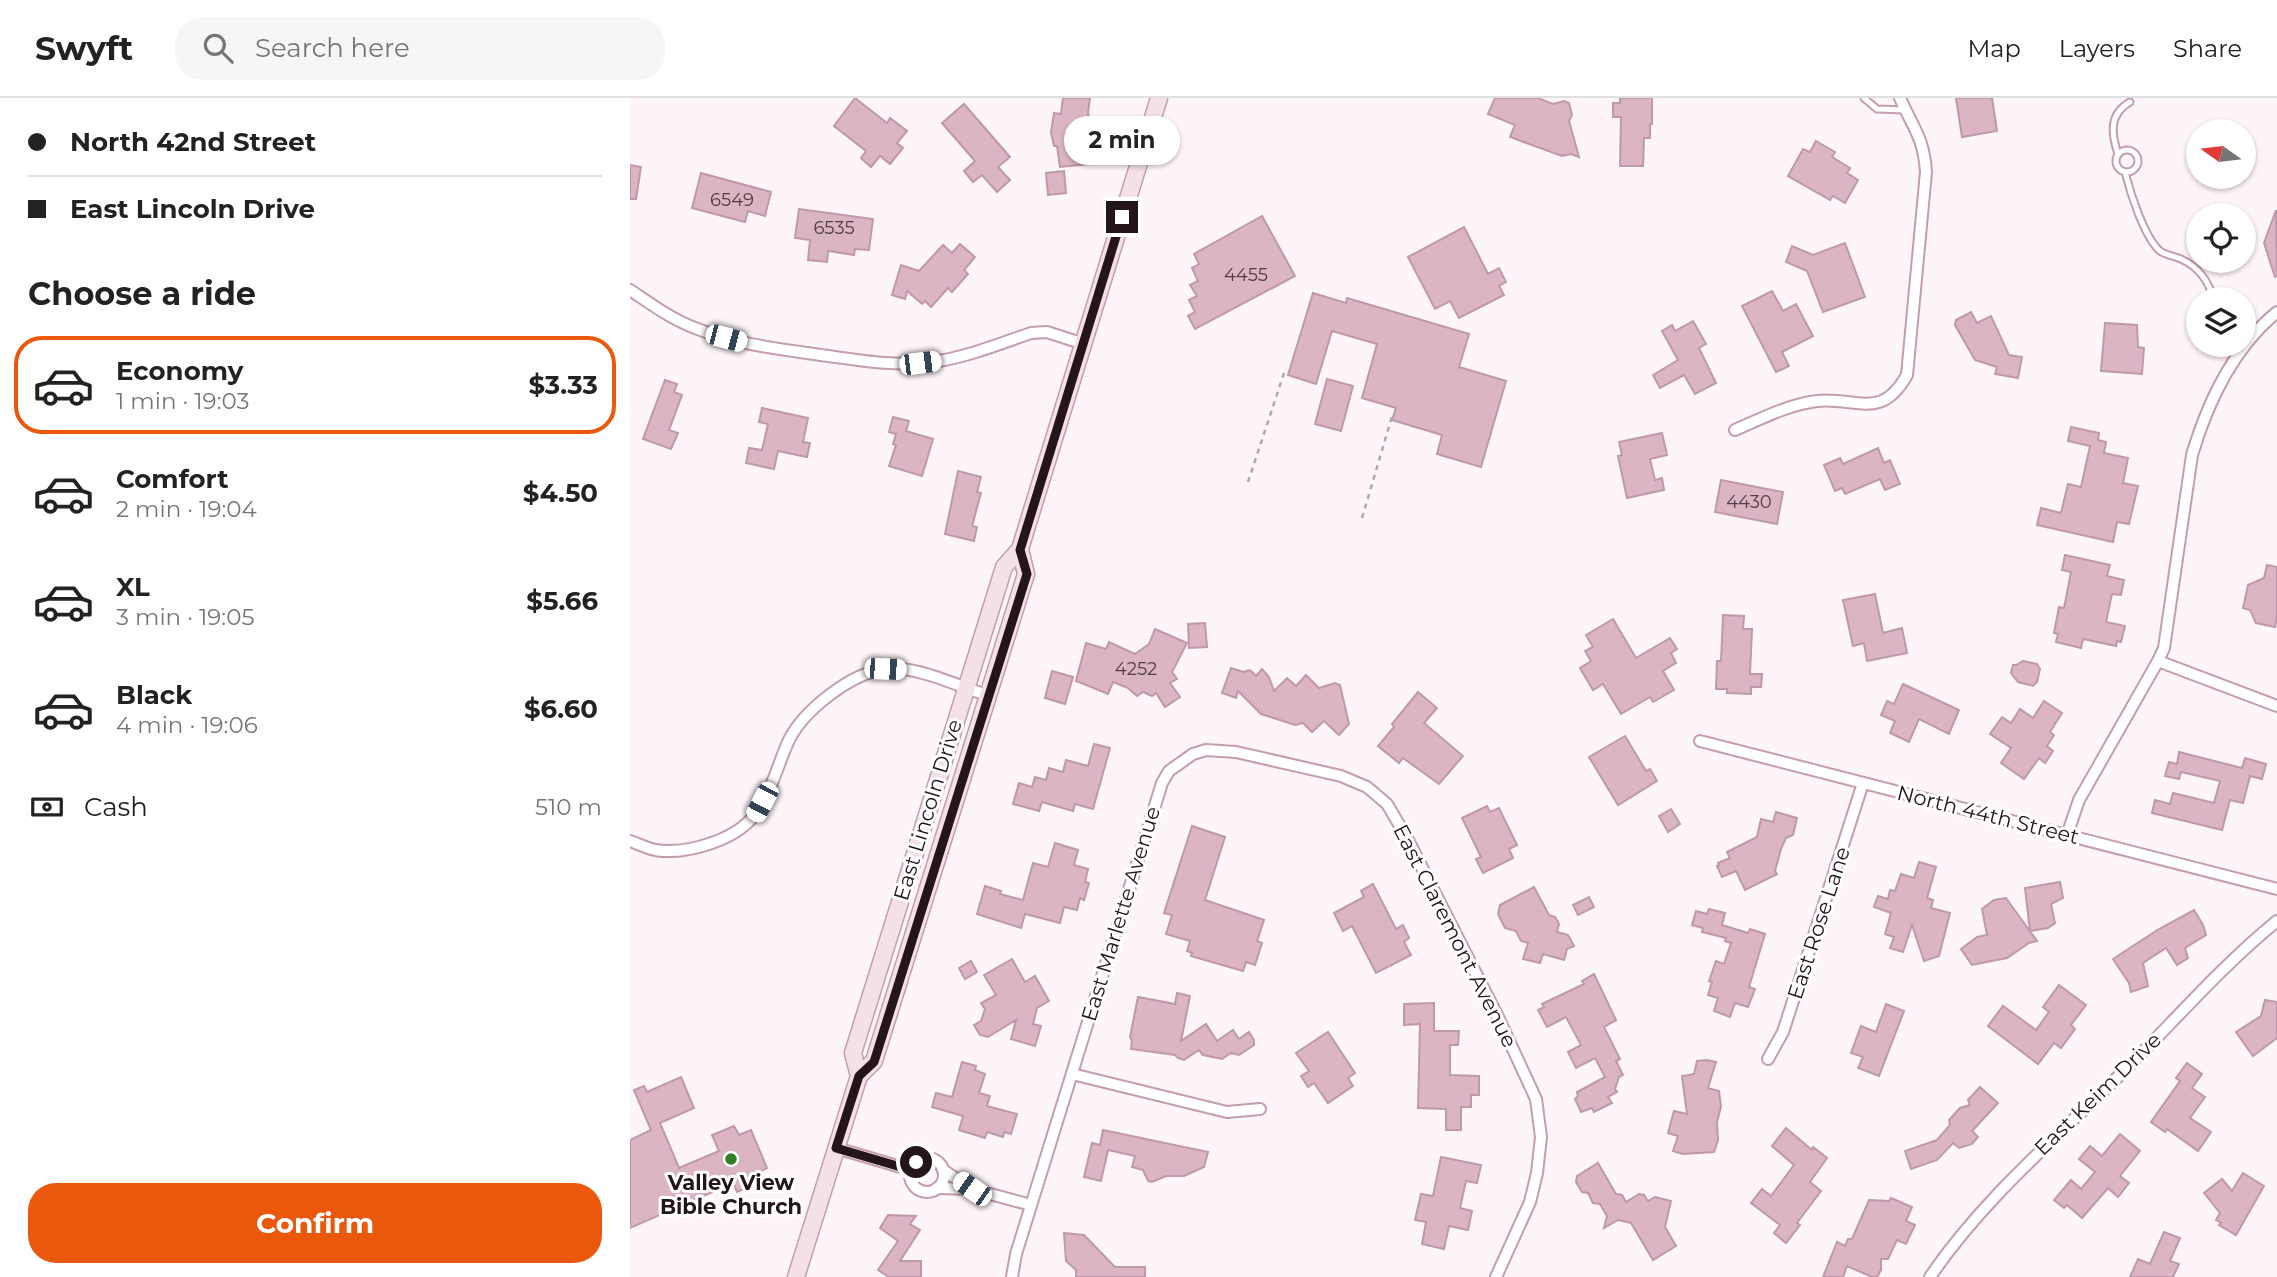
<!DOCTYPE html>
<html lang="en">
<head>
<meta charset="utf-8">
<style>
  body { margin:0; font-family:Montserrat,sans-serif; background:#f6f6f6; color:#222; height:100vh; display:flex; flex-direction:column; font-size:26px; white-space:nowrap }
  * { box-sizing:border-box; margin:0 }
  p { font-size:23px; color:#767676 }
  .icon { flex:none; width:38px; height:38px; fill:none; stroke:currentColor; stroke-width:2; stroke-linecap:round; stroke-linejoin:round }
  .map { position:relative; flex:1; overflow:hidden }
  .panel { display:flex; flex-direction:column; background:#fff; width:630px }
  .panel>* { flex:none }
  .top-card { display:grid; align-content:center; height:154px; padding:0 28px; background:#fff }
  .needle { width:46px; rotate:284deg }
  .tools { position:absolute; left:1556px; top:21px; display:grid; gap:14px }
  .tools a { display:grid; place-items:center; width:70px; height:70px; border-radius:50%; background:#fff; box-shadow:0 2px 5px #0004; font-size:35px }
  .end { position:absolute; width:32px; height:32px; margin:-16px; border:9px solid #23151b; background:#fff; box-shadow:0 0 0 4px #fff }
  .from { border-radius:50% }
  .bubble { position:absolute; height:49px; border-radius:24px; background:#fff; box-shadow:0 2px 5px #0004; font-size:23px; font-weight:700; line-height:49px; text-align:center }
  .car { position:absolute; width:21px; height:42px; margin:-21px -10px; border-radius:9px; box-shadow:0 0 5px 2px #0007; background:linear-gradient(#fff 24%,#345 0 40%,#fff 0 76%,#345 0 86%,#fff 0) }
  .top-card b { display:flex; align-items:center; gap:24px; height:66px; font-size:26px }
  .top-card b+b { border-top:2px solid #e0e0e0 }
  .top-card i { width:18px; height:18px; background:#222 }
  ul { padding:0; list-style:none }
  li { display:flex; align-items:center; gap:21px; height:98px; margin:0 14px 10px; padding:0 14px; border:4px solid transparent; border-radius:28px }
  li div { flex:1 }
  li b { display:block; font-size:26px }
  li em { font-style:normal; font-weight:700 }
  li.active { border-color:#ea580c }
  li>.icon { width:63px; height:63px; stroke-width:1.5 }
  h2 { padding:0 28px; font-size:32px; line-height:84px }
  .pay { display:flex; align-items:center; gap:18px; height:77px; padding:0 28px; font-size:26px }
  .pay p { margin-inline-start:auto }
  .action { display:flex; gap:14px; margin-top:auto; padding:14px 28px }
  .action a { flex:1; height:80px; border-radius:28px; background:#ea580c; color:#fff; font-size:28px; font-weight:700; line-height:80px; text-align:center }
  header { display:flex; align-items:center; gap:42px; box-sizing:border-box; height:98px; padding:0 35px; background:#fff; border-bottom:2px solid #e0e0e0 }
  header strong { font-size:33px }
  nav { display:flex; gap:38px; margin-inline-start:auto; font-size:24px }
  .search { width:490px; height:63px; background:#f6f6f6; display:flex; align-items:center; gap:18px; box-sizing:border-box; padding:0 24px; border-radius:28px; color:#767676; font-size:26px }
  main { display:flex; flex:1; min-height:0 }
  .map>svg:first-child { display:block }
</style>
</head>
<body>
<header>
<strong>Swyft</strong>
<div class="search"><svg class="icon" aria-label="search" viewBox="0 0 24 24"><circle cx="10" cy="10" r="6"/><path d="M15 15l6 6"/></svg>Search here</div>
<nav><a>Map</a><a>Layers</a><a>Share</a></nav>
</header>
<main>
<section class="panel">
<div class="top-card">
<b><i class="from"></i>North 42nd Street</b>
<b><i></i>East Lincoln Drive</b>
</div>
<h2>Choose a ride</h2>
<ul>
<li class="active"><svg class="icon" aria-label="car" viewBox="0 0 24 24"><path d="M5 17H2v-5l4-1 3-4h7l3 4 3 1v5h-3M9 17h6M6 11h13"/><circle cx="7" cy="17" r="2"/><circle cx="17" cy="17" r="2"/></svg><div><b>Economy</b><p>1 min · 19:03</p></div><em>$3.33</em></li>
<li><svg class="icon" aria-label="car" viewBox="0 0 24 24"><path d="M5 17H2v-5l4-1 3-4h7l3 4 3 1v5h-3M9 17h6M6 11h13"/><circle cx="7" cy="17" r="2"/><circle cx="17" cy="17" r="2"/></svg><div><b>Comfort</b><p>2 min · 19:04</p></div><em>$4.50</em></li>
<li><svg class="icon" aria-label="car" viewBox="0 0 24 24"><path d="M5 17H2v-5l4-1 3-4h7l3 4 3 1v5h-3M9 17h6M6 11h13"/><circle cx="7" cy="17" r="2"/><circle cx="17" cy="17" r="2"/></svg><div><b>XL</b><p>3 min · 19:05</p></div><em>$5.66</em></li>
<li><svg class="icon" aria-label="car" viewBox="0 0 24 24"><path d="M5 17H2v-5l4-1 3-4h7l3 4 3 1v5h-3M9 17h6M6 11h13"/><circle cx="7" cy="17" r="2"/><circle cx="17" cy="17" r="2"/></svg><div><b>Black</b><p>4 min · 19:06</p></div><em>$6.60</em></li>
</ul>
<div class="pay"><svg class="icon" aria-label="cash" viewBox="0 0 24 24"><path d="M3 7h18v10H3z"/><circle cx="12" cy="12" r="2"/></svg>Cash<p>510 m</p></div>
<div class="action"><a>Confirm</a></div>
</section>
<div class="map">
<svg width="1647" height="1179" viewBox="0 0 1647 1179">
  <rect width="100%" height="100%" fill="#fef5f9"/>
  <g fill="#dcb5c5" stroke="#bf99a9" stroke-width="2">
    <polygon points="225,0 257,25 260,20 277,33 267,45 273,50 260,66 250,58 241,69 231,60 236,53 204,28"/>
    <polygon points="433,0 460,0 458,15 461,29 455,39 459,66 430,69 427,48 424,48 421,35 424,15 431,16"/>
    <polygon points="865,0 908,0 923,6 934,3 939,5 942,17 939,23 949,59 941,56 932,58 880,39 885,27 858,16"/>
    <polygon points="990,0 1022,0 1022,26 1020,26 1020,40 1014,40 1013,68 990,68 991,19 983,19 983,5 990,5"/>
    <polygon points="1326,0 1362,0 1367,33 1332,39"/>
    <polygon points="334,6 380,59 368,69 380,82 367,94 352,77 343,84 334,73 345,63 312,25"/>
    <polygon points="1186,43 1205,54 1202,59 1220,70 1217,75 1228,82 1215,105 1203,98 1200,102 1158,78 1173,51 1180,54"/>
    <polygon points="0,67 11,69 6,101 0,101"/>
    <polygon points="434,73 436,95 418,97 416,75"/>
    <polygon points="71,75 141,94 135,118 118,113 115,124 62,110"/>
    <polygon points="169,111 243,121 239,152 225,151 224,157 198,153 197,164 178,162 180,142 165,140"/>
    <polygon points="1646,112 1647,178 1645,179 1634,145"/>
    <polygon points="632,118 665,178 565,231 558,218 565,214 559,202 567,198 560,187 568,183 562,170 569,166 564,156"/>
    <polygon points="834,129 858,176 869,170 876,184 869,188 874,197 829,220 820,203 805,211 778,159"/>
    <polygon points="1215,145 1235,199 1193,214 1177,173 1156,164 1162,148 1183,157"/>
    <polygon points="330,146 345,159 334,172 338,176 322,194 318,190 301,209 295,203 292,206 277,193 275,201 262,197 271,167 289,173 313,147 322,155"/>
    <polygon points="1142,193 1153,213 1166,206 1183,238 1152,254 1159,268 1146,274 1112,208"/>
    <polygon points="683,195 716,205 717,200 839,236 829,269 876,283 851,369 807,356 812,337 762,322 766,310 732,300 747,246 702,233 686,286 658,277"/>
    <polygon points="1341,214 1347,225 1361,218 1379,257 1392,259 1388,280 1365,276 1367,269 1345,262 1325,227 1326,222"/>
    <polygon points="1063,223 1076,246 1069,250 1086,285 1065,296 1054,277 1030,290 1023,277 1048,262 1032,233 1042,227 1045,233"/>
    <polygon points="1475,225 1507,227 1508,249 1514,250 1512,276 1471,273"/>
    <polygon points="697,281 723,288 711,333 685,326"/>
    <polygon points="35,282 47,286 44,294 52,297 39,332 48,335 41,351 13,341"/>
    <polygon points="132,310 178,320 173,344 180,345 177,359 148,353 144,371 116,365 119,350 132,352 138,326 129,324"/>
    <polygon points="263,319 279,323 276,333 303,341 292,378 259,368 266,347 263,346 266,336 259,334"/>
    <polygon points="1441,329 1469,335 1468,342 1476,344 1474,355 1498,360 1493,385 1508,388 1499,426 1487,424 1483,444 1407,427 1411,410 1431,415 1438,386 1451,389 1460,348 1438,343"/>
    <polygon points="1032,335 1037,357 1020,361 1025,382 1032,380 1034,392 997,400 988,358 992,357 989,344"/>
    <polygon points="1248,350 1254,365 1260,362 1270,386 1255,392 1250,381 1215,396 1212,390 1205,393 1194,367 1210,360 1213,366"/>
    <polygon points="328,373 351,379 347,394 351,395 342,428 347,429 344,443 315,436"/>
    <polygon points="1091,382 1153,394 1147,426 1085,414"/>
    <polygon points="1435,457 1480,467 1477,478 1494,482 1491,497 1482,496 1476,524 1495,528 1491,544 1487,543 1486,548 1453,541 1451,550 1426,544 1428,536 1424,535 1429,509 1434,510 1441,474 1432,472"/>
    <polygon points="1637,467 1647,469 1647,519 1645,529 1626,525 1620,512 1613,510 1618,487 1634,480"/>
    <polygon points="1245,496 1253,535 1272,530 1277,555 1237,563 1234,545 1223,548 1213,502"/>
    <polygon points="1093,517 1114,518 1113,531 1122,531 1120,576 1132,576 1131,589 1121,589 1121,596 1097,595 1097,591 1086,591 1087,563 1091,563"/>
    <polygon points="983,521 1006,560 1040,540 1047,551 1041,555 1046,565 1033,573 1044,592 1023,604 1020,599 991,616 973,586 963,592 950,570 961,563 955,553 963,549 956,537"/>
    <polygon points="575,525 577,549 559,550 558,526"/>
    <polygon points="525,531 557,545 542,574 547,581 540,585 550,599 535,609 526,595 522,598 513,594 507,598 498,590 483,584 478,596 446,583 456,545 476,551 479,544 505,556 519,546"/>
    <polygon points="1393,563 1407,566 1410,571 1407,584 1403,588 1388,584 1381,575 1383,567 1386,567"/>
    <polygon points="601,570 613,574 620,572 626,578 632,571 639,579 644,593 657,580 666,588 676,577 689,590 705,585 710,587 719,626 709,637 694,623 682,634 673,625 665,627 631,616 608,593 606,600 592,595"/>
    <polygon points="422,573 443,579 435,606 415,600"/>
    <polygon points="1273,586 1329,612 1319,636 1289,621 1279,644 1260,635 1265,623 1251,617 1257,603 1264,606"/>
    <polygon points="788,594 807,610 794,625 833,658 809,686 773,660 769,665 748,648 764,629 762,626"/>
    <polygon points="1414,603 1432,615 1420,634 1424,637 1417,648 1423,653 1415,665 1409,660 1394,681 1371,665 1381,650 1360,636 1372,619 1381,625 1390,611 1403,620"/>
    <polygon points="995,638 1016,673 1020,671 1027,683 988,707 959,659"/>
    <polygon points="464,646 480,650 463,711 445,706 443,713 412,704 409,713 383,706 389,685 402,689 405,679 416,682 419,670 433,674 436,662 458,668"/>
    <polygon points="1549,654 1612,670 1615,660 1636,666 1632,681 1620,678 1613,705 1600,702 1592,732 1522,715 1525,702 1540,706 1543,695 1584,705 1590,683 1551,674 1549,681 1535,678 1539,664 1547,666"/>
    <polygon points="857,708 860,714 869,710 887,747 879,751 883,760 853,775 846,761 851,759 832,720"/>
    <polygon points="1041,711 1050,726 1038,734 1029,718"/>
    <polygon points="1146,714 1167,720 1163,737 1156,740 1151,751 1145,773 1147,776 1115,792 1106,773 1092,779 1087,768 1089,767 1088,765 1100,760 1097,754 1127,739 1131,721 1143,724"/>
    <polygon points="562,728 595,739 575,802 634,822 627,843 632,845 625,867 616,864 613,873 561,858 562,855 557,853 560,843 536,836 542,817 534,815"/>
    <polygon points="425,745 448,752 444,767 458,771 455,784 459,785 454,802 450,800 447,812 434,809 430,825 395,816 391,830 347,816 355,788 371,793 370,796 393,802 403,765 418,769"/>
    <polygon points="1289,764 1306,769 1297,800 1303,802 1301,810 1320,815 1309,858 1294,863 1282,827 1273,854 1260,850 1264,839 1255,836 1261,815 1244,809 1248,798 1258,801 1260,792 1265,793 1271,776 1284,780"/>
    <polygon points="1430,784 1433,800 1421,806 1425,825 1418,830 1400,833 1395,790"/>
    <polygon points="743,786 766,831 773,827 779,840 774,844 781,857 746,875 722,828 713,833 704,815 734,799 731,793"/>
    <polygon points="904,789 919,817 925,819 929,826 927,834 938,837 944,848 937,851 934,862 913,856 910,865 893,861 898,845 891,843 886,833 875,830 868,816 870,807"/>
    <polygon points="959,799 964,809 948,817 943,807"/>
    <polygon points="1376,800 1407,843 1399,845 1377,860 1342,867 1331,851 1347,839 1357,837 1352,811 1364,802"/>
    <polygon points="1079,811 1095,815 1092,827 1118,835 1120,831 1135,836 1119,889 1125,891 1118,909 1105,905 1100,919 1084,913 1088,900 1078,897 1082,884 1079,883 1086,863 1094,866 1101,845 1095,843 1096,840 1072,834 1073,830 1062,827 1066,813 1077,816"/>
    <polygon points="1564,812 1573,827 1576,837 1555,850 1558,860 1547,867 1536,850 1513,865 1518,888 1501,894 1499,885 1483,861 1529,831"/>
    <polygon points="382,861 395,884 405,878 419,903 407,910 403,926 411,928 405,948 381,941 386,922 358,939 350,937 344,927 351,923 355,911 351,905 366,897 354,877"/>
    <polygon points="341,863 347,874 335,881 329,870"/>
    <polygon points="964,876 986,922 974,929 990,961 986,963 993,977 989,979 985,991 987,994 978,999 982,1005 964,1014 962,1010 951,1014 945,1001 948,998 947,994 975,979 965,960 946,970 938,954 951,947 936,919 917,929 908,912 914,909 912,906 954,886 952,883"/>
    <polygon points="1429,887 1456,907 1441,927 1445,931 1431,950 1424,945 1408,966 1358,928 1373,908 1406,932 1419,914 1413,909"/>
    <polygon points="547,895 560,898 551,943 576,926 587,943 603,932 609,941 619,934 624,942 624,947 609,957 601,955 592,961 573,957 569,952 554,962 548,960 545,957 501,951 502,943 500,939 508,899 545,906"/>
    <polygon points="1635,902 1647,904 1647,940 1623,958 1606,934 1631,918"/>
    <polygon points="804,905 804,933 829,933 828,947 820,947 820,977 849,978 849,997 841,997 841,1009 831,1009 831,1032 816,1032 816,1011 788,1010 790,926 774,927 774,906"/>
    <polygon points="1256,906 1274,913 1249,978 1228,970 1233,959 1221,955 1231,928 1246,934"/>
    <polygon points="698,934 725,975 718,980 723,988 698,1005 684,985 678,989 671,978 679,973 666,955"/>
    <polygon points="1077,962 1086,964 1078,990 1089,993 1091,1009 1087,1024 1088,1042 1084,1054 1053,1056 1043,1053 1048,1038 1038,1035 1044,1013 1057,1016 1052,978 1064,976 1067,963"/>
    <polygon points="332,964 346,968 345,972 355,976 349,995 360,998 357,1008 387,1016 381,1036 374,1034 373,1039 357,1034 355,1040 329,1032 333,1018 302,1009 306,995 322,999"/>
    <polygon points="1557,965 1572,976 1562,990 1575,999 1560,1020 1581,1034 1568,1053 1537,1031 1535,1034 1521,1024 1550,983 1546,980"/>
    <polygon points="51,979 64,1010 30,1025 49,1070 89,1053 82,1037 104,1028 109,1037 121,1032 137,1070 125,1076 129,1085 107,1094 103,1085 0,1130 0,1042 21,1032 4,992 14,988 17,994"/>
    <polygon points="1350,989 1368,1005 1342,1033 1348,1039 1342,1046 1329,1050 1323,1045 1307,1062 1281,1071 1275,1053 1307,1042 1320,1027 1319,1022 1330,1010 1340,1007 1338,1002"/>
    <polygon points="1156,1030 1182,1052 1183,1049 1197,1060 1180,1084 1191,1093 1167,1125 1170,1127 1156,1145 1144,1135 1150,1127 1121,1105 1132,1091 1141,1098 1164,1067 1142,1048"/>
    <polygon points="473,1032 578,1054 574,1069 554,1078 536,1078 522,1084 518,1083 513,1072 502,1069 505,1058 478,1052 471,1083 454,1079 462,1045 470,1047"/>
    <polygon points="1490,1036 1510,1053 1490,1078 1499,1085 1488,1099 1478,1090 1452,1120 1437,1107 1434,1110 1424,1102 1441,1082 1451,1091 1465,1074 1449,1061 1460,1048 1472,1058"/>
    <polygon points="811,1059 851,1067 847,1085 836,1083 830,1110 842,1113 838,1132 819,1128 814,1151 792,1146 796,1124 785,1122 791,1096 803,1098"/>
    <polygon points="968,1065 986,1096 992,1097 996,1104 1009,1096 1014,1097 1018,1103 1025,1099 1041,1103 1035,1129 1046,1148 1023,1162 1001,1125 988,1122 974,1130 977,1118 970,1106 963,1105 958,1095 952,1094 946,1084 947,1078"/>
    <polygon points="1613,1075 1634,1088 1606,1137 1589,1127 1591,1125 1586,1122 1590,1115 1574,1095 1592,1081 1602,1093"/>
    <polygon points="1261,1100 1282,1109 1276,1123 1285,1127 1276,1146 1267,1142 1258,1161 1251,1161 1251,1172 1247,1179 1242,1179 1217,1168 1213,1179 1193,1179 1207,1144 1215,1148 1218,1141 1222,1141 1239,1102 1259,1103"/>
    <polygon points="258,1117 286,1118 280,1126 290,1132 270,1163 291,1163 291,1179 259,1179 248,1172 268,1143 250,1130"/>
    <polygon points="1534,1134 1550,1140 1540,1163 1549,1166 1543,1179 1500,1179 1508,1161 1520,1166"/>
    <polygon points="434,1135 454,1137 485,1169 515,1169 515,1179 446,1179 446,1172 436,1163"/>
  </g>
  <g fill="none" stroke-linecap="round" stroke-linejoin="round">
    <defs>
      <g id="lane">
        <polyline points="1234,0 1247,11 1276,12"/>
        <circle cx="1497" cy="63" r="11"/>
        <path d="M 1488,56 C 1481,35 1479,16 1500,4"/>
        <path d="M 1495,74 C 1500,94 1514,139 1530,153 C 1535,157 1544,158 1551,161 C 1569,169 1578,183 1584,201"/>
        <polyline points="1600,247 1607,258"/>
      </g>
      <g id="street">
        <path d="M 0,192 C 21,206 41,221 65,230 C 105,246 149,251 191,257 C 228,262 266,269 303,264 C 337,259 369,246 401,235 L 417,234 L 454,246"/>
        <path d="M 1105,332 C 1130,321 1160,306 1187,303 C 1227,299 1251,323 1277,277 L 1296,74 C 1294,40 1283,30 1270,0"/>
        <polyline points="1528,563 1647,608"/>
        <polyline points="1070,643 1647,791"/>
        <path d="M 1437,737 L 1449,702 L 1528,563 L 1534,550 L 1562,357 C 1578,303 1603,250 1647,214"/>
        <path d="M 0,743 C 8,746 17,750 25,752 C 55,757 103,743 123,719 C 140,700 148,665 159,642 C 174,612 221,575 255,571 C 286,567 327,588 357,597"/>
        <polyline points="1138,961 1153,934 1233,685"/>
        <polyline points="442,976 597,1014 630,1011"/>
        <polyline points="206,1050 281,1072"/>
        <circle cx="297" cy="1077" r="17"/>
        <polyline points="313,1072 342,1091"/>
        <polyline points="307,1090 342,1091 401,1107"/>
        <polyline points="382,1179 386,1156 532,685 539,673 563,656 576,652 606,654 711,678 737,689 757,706 777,740 868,919 906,1001 911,1039 907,1075 900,1104 866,1179"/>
        <path d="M 1300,1179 C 1355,1098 1430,1037 1498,969 C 1547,920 1593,867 1647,823"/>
      </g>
      <g id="secondary">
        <polyline points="229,978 244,963 396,476 390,451"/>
        <polyline points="166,1179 229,978 223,955 374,469 390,451 529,0"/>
      </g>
    </defs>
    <use href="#lane" stroke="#c49ead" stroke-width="9"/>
    <use href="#street" stroke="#c49ead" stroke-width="14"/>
    <use href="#secondary" stroke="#c49ead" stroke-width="19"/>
    <g stroke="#b2a7ac" stroke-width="2.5" stroke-dasharray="5 5" stroke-linecap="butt">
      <polyline points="618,384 655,272"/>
      <polyline points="732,420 763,315"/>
    </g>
    <use href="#lane" stroke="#fff" stroke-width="5"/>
    <use href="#street" stroke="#fff" stroke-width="10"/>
    <use href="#secondary" stroke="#f4e0e9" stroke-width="16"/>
  </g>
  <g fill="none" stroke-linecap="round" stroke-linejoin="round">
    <polyline stroke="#23151b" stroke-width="9" points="286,1064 281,1072 206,1050 229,978 244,964 397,476 390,452 492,119"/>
  </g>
  <circle fill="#317e27" stroke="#fff" stroke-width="2.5" cx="101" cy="1061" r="7"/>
  <g text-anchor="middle" stroke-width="6" stroke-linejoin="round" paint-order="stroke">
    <g font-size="18" fill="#513d46">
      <text x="102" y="108">6549</text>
      <text x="204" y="136">6535</text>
      <text x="616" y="183">4455</text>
      <text x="1119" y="410">4430</text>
      <text x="506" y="577">4252</text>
    </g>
    <g font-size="21" fill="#23151b" stroke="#fff">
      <text transform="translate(298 712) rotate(-73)" y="7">East Lincoln Drive</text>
      <text transform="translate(1358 717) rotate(14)" y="7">North 44th Street</text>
      <text transform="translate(491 816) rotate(-73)" y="7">East Marlette Avenue</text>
      <text transform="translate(1189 825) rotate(-72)" y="7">East Rose Lane</text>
      <text transform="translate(825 838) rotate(63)" y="7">East Claremont Avenue</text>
      <text transform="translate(1468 996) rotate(-44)" y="7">East Keim Drive</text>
    </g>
    <g font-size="21" font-weight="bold" fill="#23151b" stroke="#fff">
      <text x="101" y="1092">Valley View<tspan x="101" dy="24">Bible Church</tspan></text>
    </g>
  </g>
</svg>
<div class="tools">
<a><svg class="needle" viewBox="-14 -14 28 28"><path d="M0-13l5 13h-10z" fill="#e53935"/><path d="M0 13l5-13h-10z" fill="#767676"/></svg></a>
<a><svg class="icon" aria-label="locate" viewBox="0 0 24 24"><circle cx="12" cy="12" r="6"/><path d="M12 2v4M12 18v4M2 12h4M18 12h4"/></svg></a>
<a><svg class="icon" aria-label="layers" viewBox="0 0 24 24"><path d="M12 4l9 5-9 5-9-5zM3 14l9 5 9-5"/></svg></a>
</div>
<i class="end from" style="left:286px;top:1064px"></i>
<i class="end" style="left:492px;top:119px"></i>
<div class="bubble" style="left:434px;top:18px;width:116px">2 min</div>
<i class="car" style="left:96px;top:240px;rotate:105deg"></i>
<i class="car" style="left:290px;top:265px;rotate:83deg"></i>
<i class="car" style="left:255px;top:571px;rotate:92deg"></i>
<i class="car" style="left:132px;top:704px;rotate:208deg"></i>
<i class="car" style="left:342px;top:1091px;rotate:305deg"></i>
</div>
</main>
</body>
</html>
